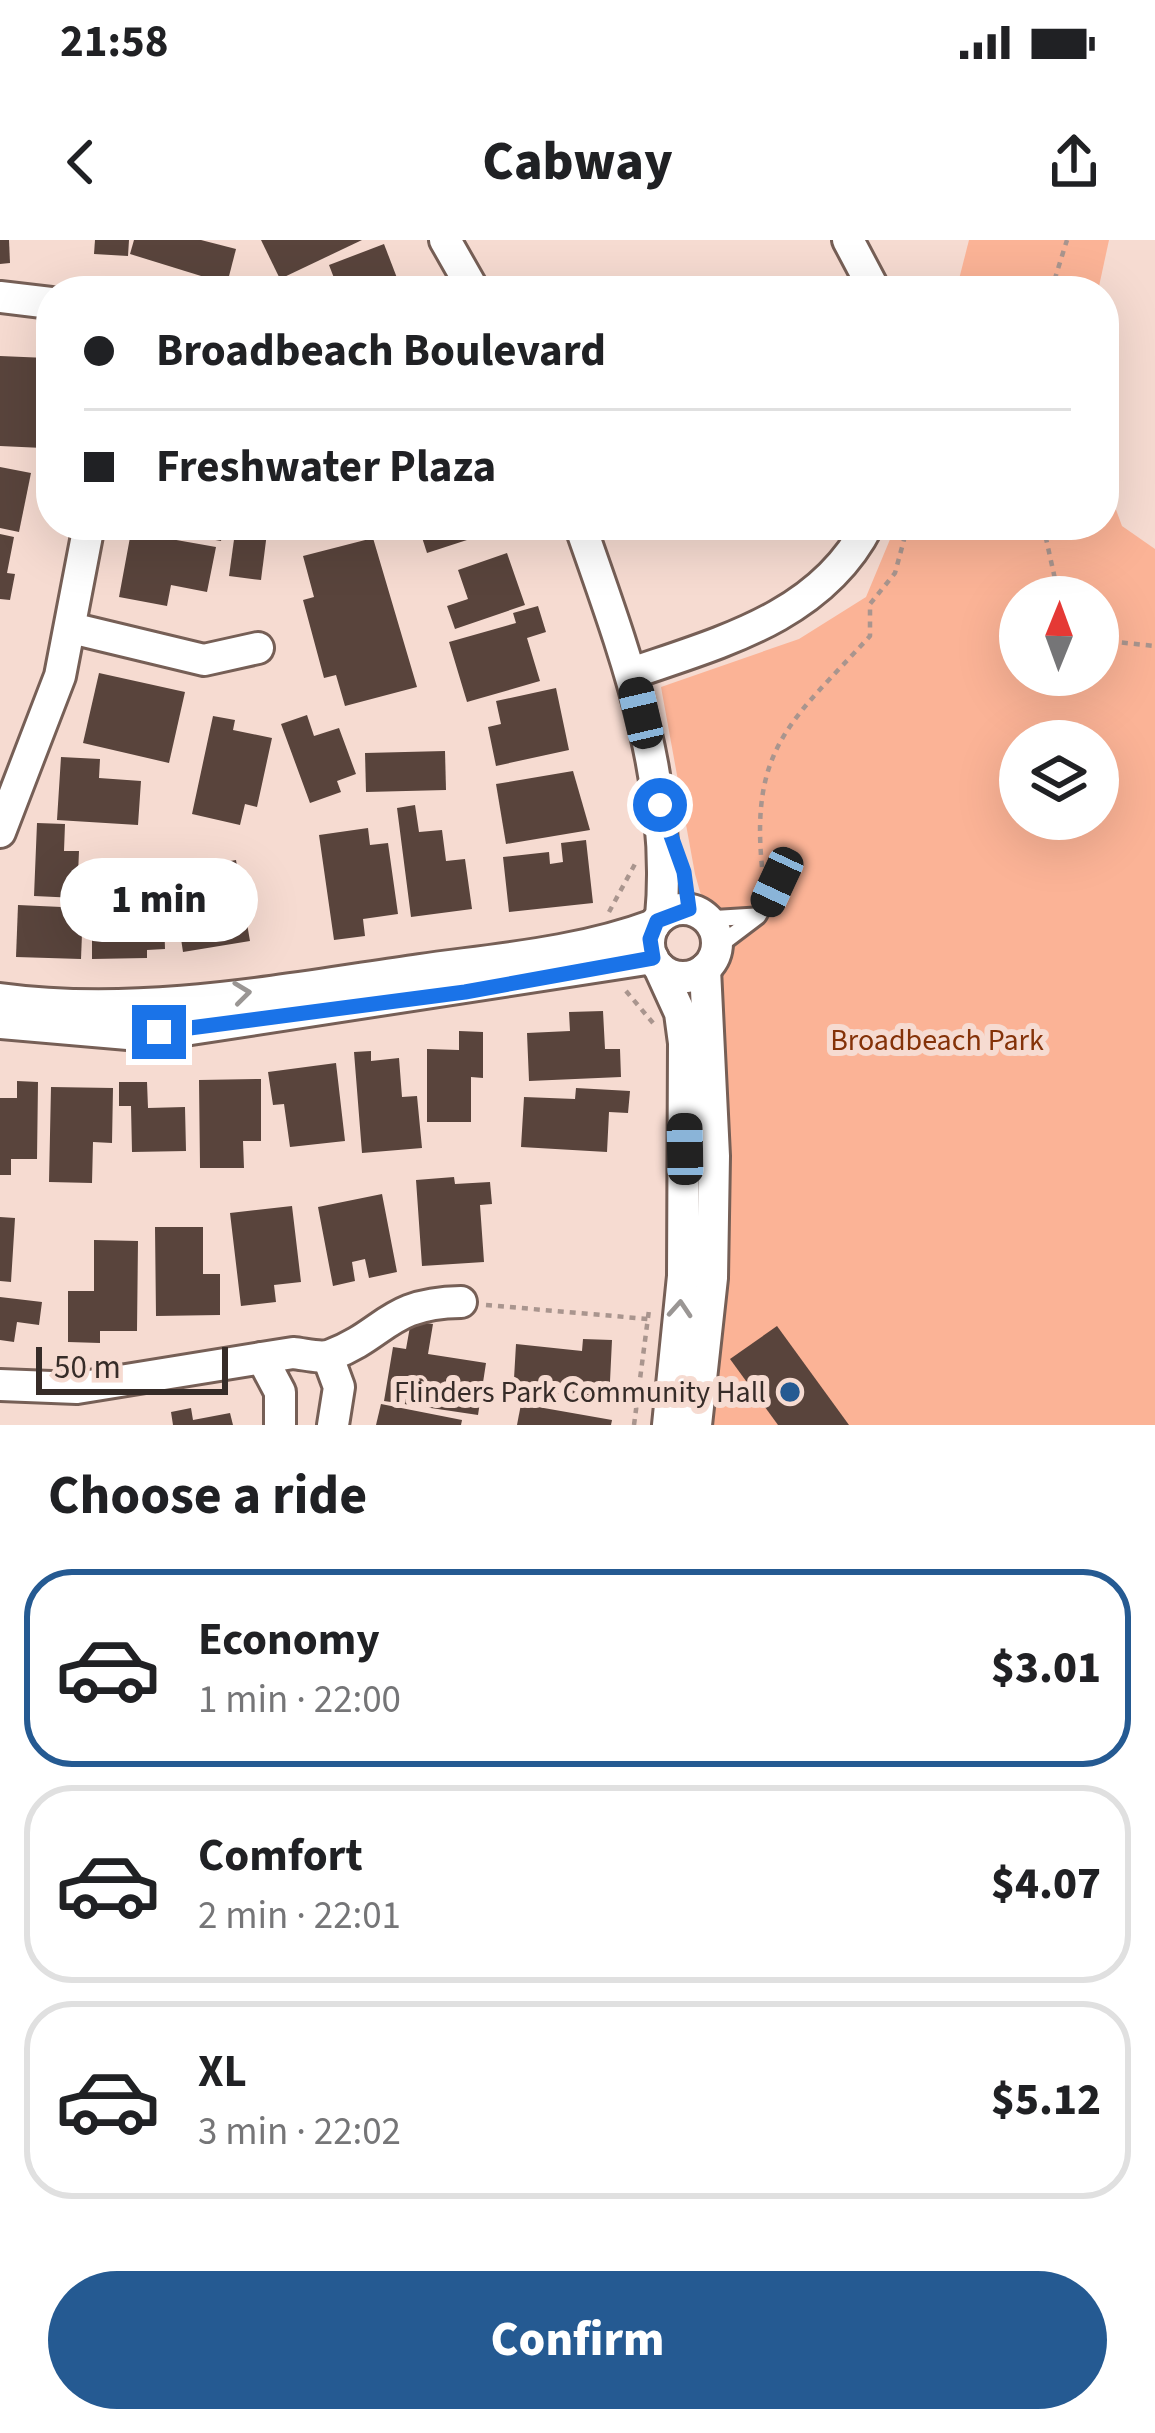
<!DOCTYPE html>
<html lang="en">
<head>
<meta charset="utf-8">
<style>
  body { margin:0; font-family:"Source Sans 3",sans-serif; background:#f2f2f2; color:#202124; height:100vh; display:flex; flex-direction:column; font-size:45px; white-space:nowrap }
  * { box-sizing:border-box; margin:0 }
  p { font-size:39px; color:#757577 }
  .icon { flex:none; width:66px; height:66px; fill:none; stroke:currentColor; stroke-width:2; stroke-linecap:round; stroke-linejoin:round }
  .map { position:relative; height:1185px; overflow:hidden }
  .side { display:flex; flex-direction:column; background:#fff; flex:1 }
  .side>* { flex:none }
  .guide { position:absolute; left:36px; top:36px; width:1083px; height:264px; border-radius:48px; box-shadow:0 12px 48px #0002; display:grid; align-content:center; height:264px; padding:0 48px; background:#fff }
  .needle { width:78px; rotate:1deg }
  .fabs { position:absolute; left:999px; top:336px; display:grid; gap:24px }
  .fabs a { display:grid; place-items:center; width:120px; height:120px; border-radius:50%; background:#fff; box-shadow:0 12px 48px #0002; font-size:60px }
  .scale { position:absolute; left:36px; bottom:30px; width:192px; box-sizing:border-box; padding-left:12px; border:6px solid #362c28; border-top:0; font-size:33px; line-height:42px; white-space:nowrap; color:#362c28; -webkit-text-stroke:9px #f6dbd1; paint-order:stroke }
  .end { position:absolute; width:54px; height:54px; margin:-27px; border:15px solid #1a73e8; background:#fff; box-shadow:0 0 0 6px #fff }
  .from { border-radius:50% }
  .bubble { position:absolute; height:84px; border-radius:42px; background:#fff; box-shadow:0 12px 48px #0002; font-size:39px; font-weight:800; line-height:84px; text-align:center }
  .car { position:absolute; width:36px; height:72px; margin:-36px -18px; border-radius:15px; box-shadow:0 0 9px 3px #0007; background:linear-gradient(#222 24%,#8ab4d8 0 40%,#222 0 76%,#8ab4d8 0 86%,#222 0) }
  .guide b { display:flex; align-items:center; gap:42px; height:114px; font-size:45px }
  .guide b+b { border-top:3px solid #e0e0e0 }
  .guide i { width:30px; height:30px; background:#202124 }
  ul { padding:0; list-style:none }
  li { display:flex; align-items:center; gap:36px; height:198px; margin:0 24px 18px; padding:0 24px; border:6px solid #e0e0e0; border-radius:48px }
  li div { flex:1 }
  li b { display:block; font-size:45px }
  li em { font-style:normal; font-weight:800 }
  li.selected { border-color:#255a92 }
  li>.icon { width:108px; height:108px; stroke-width:1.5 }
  h2 { padding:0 48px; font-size:54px; line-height:144px }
  .primary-button { display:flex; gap:24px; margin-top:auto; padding:24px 48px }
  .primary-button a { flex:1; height:138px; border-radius:72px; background:#255a92; color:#fff; font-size:48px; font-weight:800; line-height:138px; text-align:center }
  .status { display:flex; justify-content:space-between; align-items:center; height:84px; padding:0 60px; background:#fff; direction:ltr }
  .status svg { height:33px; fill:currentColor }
  header { display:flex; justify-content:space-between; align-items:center; height:156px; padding:0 48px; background:#fff; font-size:54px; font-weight:800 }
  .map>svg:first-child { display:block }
</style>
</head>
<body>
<div class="status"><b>21:58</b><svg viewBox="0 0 49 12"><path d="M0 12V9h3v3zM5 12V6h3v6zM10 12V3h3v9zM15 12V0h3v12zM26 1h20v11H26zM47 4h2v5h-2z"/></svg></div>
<header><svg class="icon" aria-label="back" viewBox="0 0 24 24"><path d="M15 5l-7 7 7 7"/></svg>Cabway<svg class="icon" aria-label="share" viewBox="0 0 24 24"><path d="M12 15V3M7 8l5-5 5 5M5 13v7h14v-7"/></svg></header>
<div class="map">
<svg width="1155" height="1185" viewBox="0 0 1155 1185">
  <rect width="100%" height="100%" fill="#f6dbd1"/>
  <g fill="#fbb396" fill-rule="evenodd">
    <polygon points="969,0 1109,0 1098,51 956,51"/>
    <path d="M 1104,237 L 1122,286 L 1155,309 L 1155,1185 L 705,1185 L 721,1112 L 724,916 L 719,719 L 695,634 L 661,447 L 799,399 L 866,357 L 896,285 L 1104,285 ZM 1020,357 L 1098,357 L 1098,435 L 1020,435 ZM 1020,501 L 1098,501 L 1098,579 L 1020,579 Z"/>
  </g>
  <g fill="#59443c">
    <polygon points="0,0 9,0 10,23 0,24"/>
    <polygon points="95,0 129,0 128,16 94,14"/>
    <polygon points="134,0 201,0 236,9 227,44 130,14"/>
    <polygon points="261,0 362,0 280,39"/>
    <polygon points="384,4 402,51 339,51 329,25"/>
    <polygon points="0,116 47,118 43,208 0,206"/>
    <polygon points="0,227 31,233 19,292 0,288"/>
    <polygon points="171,285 224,285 221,301 170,292"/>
    <polygon points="236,285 268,285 261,340 229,336"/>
    <polygon points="418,285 509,285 510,286 427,313"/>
    <polygon points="131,292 216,307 207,352 171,345 167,366 119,357"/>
    <polygon points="0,294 14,297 7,333 15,334 10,360 0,359"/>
    <polygon points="373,298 417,447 345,466 336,435 324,438 303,360 314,357 303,316"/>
    <polygon points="507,313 525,365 455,389 447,366 468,359 458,330"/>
    <polygon points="538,366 546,392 527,398 540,441 467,462 449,402 516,383 513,373"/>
    <polygon points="99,433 185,452 169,523 83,503"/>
    <polygon points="556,448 569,510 496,526 488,487 501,484 496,461"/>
    <polygon points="307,475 314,496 339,488 356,534 337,541 341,552 310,563 281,484"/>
    <polygon points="213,476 235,480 233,490 272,498 257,567 245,564 240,585 192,574"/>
    <polygon points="445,511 446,550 366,552 365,513"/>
    <polygon points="61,517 100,519 99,538 141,541 138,585 57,580"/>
    <polygon points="573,531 590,590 506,604 496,544"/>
    <polygon points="415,565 419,592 442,590 446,621 465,619 472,669 411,677 397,568"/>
    <polygon points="37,583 65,584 64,611 79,611 77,658 34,656"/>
    <polygon points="368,588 370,605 388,603 398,674 363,679 365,696 334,700 319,595"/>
    <polygon points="586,600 593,663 509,672 503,617 549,612 550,624 563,622 561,603"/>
    <polygon points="236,620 250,701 183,712 177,672 189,670 183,629"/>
    <polygon points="163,643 165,709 147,710 147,718 92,719 92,684 107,684 107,644"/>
    <polygon points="18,665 83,668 81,719 16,717"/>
    <polygon points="603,771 605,809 620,809 621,837 529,841 527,793 570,791 569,772"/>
    <polygon points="459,791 483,792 483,838 471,837 471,882 427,882 427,809 459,810"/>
    <polygon points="371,811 371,821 399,818 402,857 417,856 422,908 362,913 354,812"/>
    <polygon points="336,823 345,901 290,907 284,864 273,865 268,832"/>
    <polygon points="261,839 261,901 243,901 244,928 200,928 199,840"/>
    <polygon points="17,841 38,842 37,919 11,919 11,935 0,935 0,858 17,858"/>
    <polygon points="119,842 147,842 148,868 185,867 186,911 132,912 131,866 119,866"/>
    <polygon points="51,847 113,848 112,903 93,902 92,943 49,942"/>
    <polygon points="576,848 630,851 628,873 609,872 607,912 521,907 524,857 575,859"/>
    <polygon points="454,937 455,944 490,942 492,964 480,965 484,1022 422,1026 416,940"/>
    <polygon points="382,954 397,1032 369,1038 365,1019 352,1022 355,1041 333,1046 318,967"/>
    <polygon points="292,966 301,1042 274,1045 276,1062 241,1066 230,973"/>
    <polygon points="0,977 15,978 11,1042 0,1041"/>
    <polygon points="155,987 203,987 203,1034 220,1034 220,1075 156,1076"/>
    <polygon points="94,1000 138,1001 137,1091 100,1091 100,1103 68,1102 68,1051 94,1051"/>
    <polygon points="0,1057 42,1062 39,1085 17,1082 14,1102 0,1100"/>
    <polygon points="411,1081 433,1084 428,1114 486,1123 478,1175 384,1161 393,1107 406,1109"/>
    <polygon points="777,1086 849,1185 778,1185 730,1119"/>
    <polygon points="583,1099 612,1100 609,1162 513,1156 516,1104 582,1111"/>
    <polygon points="381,1164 462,1180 461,1185 376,1185"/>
    <polygon points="521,1164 612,1180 611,1185 517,1185"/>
    <polygon points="191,1168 193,1180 230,1173 233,1185 173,1185 171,1172"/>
  </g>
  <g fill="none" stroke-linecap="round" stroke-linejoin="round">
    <defs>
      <g id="service">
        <polyline points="707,679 755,676"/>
        <polyline points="717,707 758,676 777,642"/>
      </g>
      <g id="minor">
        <polyline points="445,0 474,51"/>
        <polyline points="848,0 875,51"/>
        <polyline points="0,57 51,63"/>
        <path d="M 580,285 C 624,411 674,541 661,677"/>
        <polyline points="71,388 204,420 258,408"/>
        <path d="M 632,433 C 722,402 822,376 868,285"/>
        <polyline points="0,592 60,436 89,285"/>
        <circle cx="683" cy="703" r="34"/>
        <polyline points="659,727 680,773 684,803 683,1036 668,1185"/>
        <path d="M 0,759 C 139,778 282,750 420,730 C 499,719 579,713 654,685"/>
        <polyline points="0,783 128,794 191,789 653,718"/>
        <polyline points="328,1117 339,1147 333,1185"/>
        <polyline points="262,1118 280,1152 280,1185"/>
        <path d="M 0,1145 L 77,1148 L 293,1113 C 305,1114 321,1119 331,1115 C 386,1094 388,1063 461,1062"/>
        <polyline points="696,1185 712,1038 714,916 705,729"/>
      </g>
    </defs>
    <use href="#service" stroke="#765f56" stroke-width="21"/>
    <use href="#minor" stroke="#765f56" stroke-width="36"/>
    <g stroke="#a9958e" stroke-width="4.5" stroke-dasharray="6 6" stroke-linecap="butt">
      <polyline points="1051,51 1067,0"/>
      <polyline points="1043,285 1059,357"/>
      <polyline points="1098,400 1155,406"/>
      <path d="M 762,627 C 750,506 794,479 870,396 L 870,364 L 895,333 L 908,285"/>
      <polyline points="609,672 635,624"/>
      <polyline points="626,751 653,783"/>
      <polyline points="486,1065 648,1079"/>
      <polyline points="634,1185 649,1070"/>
    </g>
    <use href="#service" stroke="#fff" stroke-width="15"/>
    <use href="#minor" stroke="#fff" stroke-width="30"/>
  </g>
  <defs><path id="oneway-chevron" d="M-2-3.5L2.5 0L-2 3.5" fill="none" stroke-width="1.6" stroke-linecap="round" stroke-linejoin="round" transform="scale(3)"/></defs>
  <g stroke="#9a9694">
    <use href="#oneway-chevron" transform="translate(242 753) rotate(-7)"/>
    <use href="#oneway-chevron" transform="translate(680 1069) rotate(-86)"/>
  </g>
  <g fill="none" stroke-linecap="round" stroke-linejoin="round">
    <polyline stroke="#1a73e8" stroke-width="15" points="159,792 465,752 653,718 650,699 657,681 689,669 684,632 660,565"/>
  </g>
  <circle fill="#255a92" stroke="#f6dbd1" stroke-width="4.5" cx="790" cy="1152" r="12"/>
  <g text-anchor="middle" stroke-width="12" stroke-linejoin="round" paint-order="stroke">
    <g font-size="30" fill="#843208" stroke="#f6dbd1">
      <text x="937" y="810">Broadbeach Park</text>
    </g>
    <g font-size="30" fill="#362c28" stroke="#f6dbd1" text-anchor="end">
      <text x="766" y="1162">Flinders Park Community Hall</text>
    </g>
  </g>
</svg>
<div class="fabs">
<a><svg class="needle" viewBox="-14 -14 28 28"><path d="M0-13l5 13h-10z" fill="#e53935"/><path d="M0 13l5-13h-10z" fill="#757577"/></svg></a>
<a><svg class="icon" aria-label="layers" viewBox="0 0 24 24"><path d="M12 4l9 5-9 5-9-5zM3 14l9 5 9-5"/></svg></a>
</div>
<div class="scale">50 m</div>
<i class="end from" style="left:660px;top:565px"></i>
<i class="end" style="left:159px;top:792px"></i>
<div class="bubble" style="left:60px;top:618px;width:198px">1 min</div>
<i class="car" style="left:641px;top:473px;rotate:347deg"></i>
<i class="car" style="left:777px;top:642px;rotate:205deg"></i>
<i class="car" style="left:685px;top:909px;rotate:359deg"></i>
<div class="guide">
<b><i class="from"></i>Broadbeach Boulevard</b>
<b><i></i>Freshwater Plaza</b>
</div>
</div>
<section class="side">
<h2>Choose a ride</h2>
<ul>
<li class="selected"><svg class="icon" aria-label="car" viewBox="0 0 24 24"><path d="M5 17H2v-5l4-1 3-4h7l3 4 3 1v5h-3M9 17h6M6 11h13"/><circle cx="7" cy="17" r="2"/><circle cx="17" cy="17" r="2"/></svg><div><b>Economy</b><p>1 min · 22:00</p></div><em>$3.01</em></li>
<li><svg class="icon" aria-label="car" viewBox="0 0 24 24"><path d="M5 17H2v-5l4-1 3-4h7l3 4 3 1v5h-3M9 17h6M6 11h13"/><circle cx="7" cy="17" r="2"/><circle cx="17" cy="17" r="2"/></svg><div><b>Comfort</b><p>2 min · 22:01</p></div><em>$4.07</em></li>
<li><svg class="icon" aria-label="car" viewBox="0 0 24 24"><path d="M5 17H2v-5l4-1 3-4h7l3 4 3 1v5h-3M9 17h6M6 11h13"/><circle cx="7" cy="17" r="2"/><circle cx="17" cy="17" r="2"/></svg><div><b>XL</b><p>3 min · 22:02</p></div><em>$5.12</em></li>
</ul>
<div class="primary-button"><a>Confirm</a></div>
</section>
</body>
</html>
